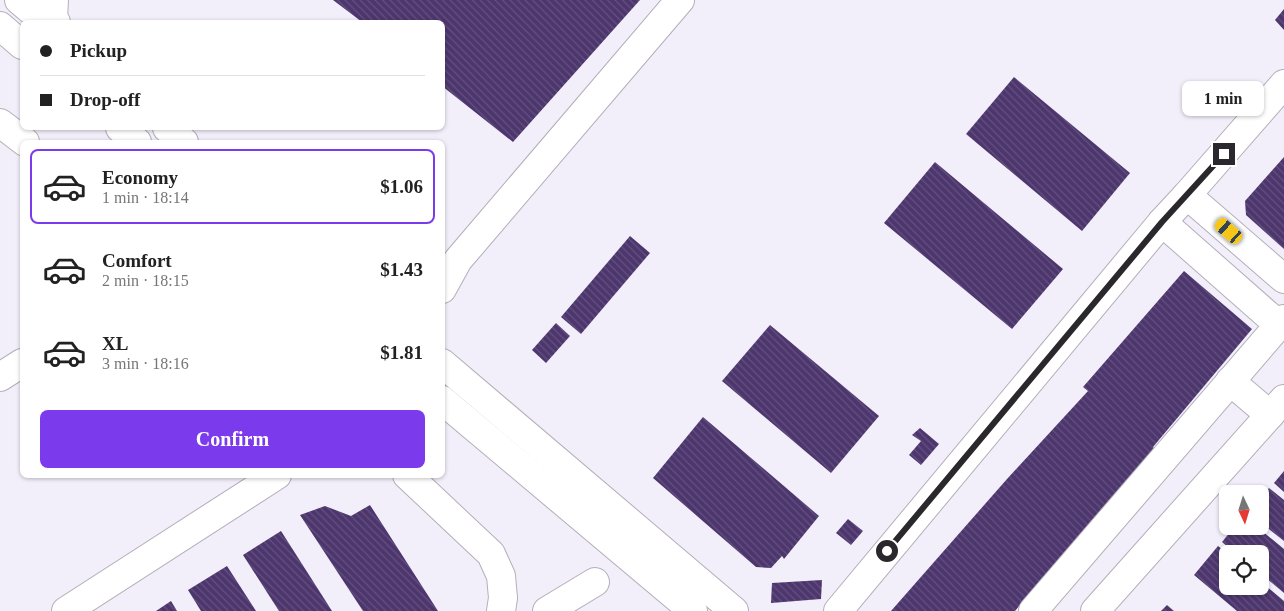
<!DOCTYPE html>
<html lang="en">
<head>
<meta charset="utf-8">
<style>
  body { margin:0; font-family:"Times New Roman",serif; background:#f2f2f2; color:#222; height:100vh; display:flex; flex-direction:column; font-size:19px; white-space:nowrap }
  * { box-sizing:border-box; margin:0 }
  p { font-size:16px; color:#767676 }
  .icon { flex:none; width:28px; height:28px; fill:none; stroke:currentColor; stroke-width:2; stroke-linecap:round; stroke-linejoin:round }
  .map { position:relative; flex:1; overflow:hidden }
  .sheet { position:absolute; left:20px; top:140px; width:425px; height:338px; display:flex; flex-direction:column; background:#fff; border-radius:8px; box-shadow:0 1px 4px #0004 }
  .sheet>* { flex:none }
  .banner { position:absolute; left:20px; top:20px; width:425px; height:110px; border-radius:8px; box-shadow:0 1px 4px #0004; display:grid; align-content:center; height:110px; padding:0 20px; background:#fff }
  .needle { width:32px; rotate:176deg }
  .tools { position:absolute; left:1219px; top:485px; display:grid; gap:10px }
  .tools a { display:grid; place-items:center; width:50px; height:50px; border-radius:8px; background:#fff; box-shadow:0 1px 4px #0004; font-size:25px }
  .end { position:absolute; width:22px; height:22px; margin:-11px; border:6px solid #2a282c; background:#fff; box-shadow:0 0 0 2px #fff }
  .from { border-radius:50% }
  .bubble { position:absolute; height:35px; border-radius:8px; background:#fff; box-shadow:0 1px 4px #0004; font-size:16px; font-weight:700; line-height:35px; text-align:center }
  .car { position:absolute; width:15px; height:30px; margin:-15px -8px; border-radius:6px; box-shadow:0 0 4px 1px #0007; background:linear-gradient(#f5c518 24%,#345 0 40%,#f5c518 0 76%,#345 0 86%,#f5c518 0) }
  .banner b { display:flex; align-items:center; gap:18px; height:48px; font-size:19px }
  .banner b+b { border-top:1px solid #e0e0e0 }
  .banner i { width:12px; height:12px; background:#222 }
  ul { padding:9px 0 0; list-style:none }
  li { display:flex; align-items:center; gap:15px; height:75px; margin:0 10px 8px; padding:0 10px; border:2px solid transparent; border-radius:8px }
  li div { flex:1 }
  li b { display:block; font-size:19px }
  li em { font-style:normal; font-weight:700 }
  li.current { border-color:#7c3aed }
  li>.icon { width:45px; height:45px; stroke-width:1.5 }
  .button { display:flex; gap:10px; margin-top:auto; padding:10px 20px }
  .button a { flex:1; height:58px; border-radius:8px; background:#7c3aed; color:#fff; font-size:20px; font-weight:700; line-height:58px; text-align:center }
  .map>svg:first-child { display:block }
</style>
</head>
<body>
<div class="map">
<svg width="1284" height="611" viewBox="0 0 1284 611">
  <defs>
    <pattern id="building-back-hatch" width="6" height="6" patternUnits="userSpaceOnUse" patternTransform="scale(1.25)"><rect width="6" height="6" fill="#4d366d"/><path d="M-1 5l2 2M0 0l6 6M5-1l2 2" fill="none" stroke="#64517e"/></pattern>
  </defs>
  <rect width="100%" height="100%" fill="#f2eefa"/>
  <g fill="url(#building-back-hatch)">
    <polygon points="333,0 640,0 513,142 442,86 442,22 362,22"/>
    <polygon points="1284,9 1284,30 1275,20"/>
    <polygon points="1014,77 1130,173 1082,231 966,134"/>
    <polygon points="1284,157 1284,249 1246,215 1245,201"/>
    <polygon points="935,162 1063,269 1012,329 884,223"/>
    <polygon points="630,236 650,253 581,334 561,317"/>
    <polygon points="1184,271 1252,329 1153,447 1157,451 1077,538 1015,611 891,611 1007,479 1088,391 1083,387"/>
    <polygon points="556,323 570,336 546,363 532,350"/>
    <polygon points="770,325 879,416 831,473 722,381"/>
    <polygon points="703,417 819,516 784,559 782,556 771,568 756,567 653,478"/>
    <polygon points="920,428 939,444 921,465 909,455 921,441 912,435"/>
    <polygon points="1284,471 1284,492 1274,483"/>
    <polygon points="1269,488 1284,500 1284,541 1260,522 1260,498"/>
    <polygon points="370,505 438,611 363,611 300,515 325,506 351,516"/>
    <polygon points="848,519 863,531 851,545 836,533"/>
    <polygon points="1235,526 1256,526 1284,549 1284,593 1260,573 1260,554 1236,554 1222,542"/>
    <polygon points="281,531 332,611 279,611 243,555"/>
    <polygon points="1218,546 1228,554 1228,586 1260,586 1260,581 1284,601 1284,611 1237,611 1194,575"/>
    <polygon points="227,566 256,611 201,611 188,590"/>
    <polygon points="822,580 821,599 771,603 772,583"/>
    <polygon points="171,601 177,611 156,611"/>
    <polygon points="1167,605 1174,611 1161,611"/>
  </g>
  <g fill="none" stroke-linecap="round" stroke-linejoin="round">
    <defs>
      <g id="minor">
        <polyline points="19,0 45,22"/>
        <polyline points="54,0 53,18 56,22"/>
        <polyline points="0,26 22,45"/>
        <polyline points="0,123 25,142"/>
        <polyline points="120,128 137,142"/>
        <polyline points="167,128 184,142"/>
        <polyline points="1187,195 1284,279"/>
        <polyline points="1162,222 1279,325"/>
        <polyline points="442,289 458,260 680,0"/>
        <polyline points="442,363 734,611"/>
        <polyline points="0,377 22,363"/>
        <polyline points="1230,381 1270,415"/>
        <polyline points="442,400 693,611"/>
        <polyline points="407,475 491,554 501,576 503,598 501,611"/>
        <polyline points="66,611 277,475"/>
        <polyline points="547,611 595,582"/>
        <polyline points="838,611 1162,222 1187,195 1284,84"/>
        <polyline points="1033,611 1284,319"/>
        <polyline points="1095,611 1284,399"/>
      </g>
    </defs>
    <use href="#minor" stroke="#b3afba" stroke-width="30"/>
    <use href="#minor" stroke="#fff" stroke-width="28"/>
  </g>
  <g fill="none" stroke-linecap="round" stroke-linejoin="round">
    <polyline stroke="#2a282c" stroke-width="6" points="887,551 1162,222 1224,154"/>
  </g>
</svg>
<div class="tools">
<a><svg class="needle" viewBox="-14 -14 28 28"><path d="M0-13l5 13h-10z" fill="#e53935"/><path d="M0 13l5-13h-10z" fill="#767676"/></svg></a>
<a><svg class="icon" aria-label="locate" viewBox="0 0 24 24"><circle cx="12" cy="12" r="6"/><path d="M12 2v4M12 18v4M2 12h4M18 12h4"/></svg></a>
</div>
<i class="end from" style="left:887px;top:551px"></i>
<i class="end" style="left:1224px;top:154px"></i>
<div class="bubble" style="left:1182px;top:81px;width:82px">1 min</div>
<i class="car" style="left:1229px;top:231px;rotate:311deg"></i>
<div class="banner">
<b><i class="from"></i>Pickup</b>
<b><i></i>Drop-off</b>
</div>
<section class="sheet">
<ul>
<li class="current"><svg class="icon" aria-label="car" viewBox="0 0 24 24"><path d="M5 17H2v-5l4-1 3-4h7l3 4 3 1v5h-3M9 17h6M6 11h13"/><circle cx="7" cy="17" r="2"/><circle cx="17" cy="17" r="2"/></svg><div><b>Economy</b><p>1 min · 18:14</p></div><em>$1.06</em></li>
<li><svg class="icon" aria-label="car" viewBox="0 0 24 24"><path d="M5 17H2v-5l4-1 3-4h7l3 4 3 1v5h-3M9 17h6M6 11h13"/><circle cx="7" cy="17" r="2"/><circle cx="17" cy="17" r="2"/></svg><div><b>Comfort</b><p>2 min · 18:15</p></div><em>$1.43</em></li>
<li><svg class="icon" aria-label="car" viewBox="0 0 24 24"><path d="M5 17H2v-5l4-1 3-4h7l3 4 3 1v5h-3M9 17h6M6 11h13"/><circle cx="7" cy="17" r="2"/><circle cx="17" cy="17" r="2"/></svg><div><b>XL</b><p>3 min · 18:16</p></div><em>$1.81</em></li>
</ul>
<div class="button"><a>Confirm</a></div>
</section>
</div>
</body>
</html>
